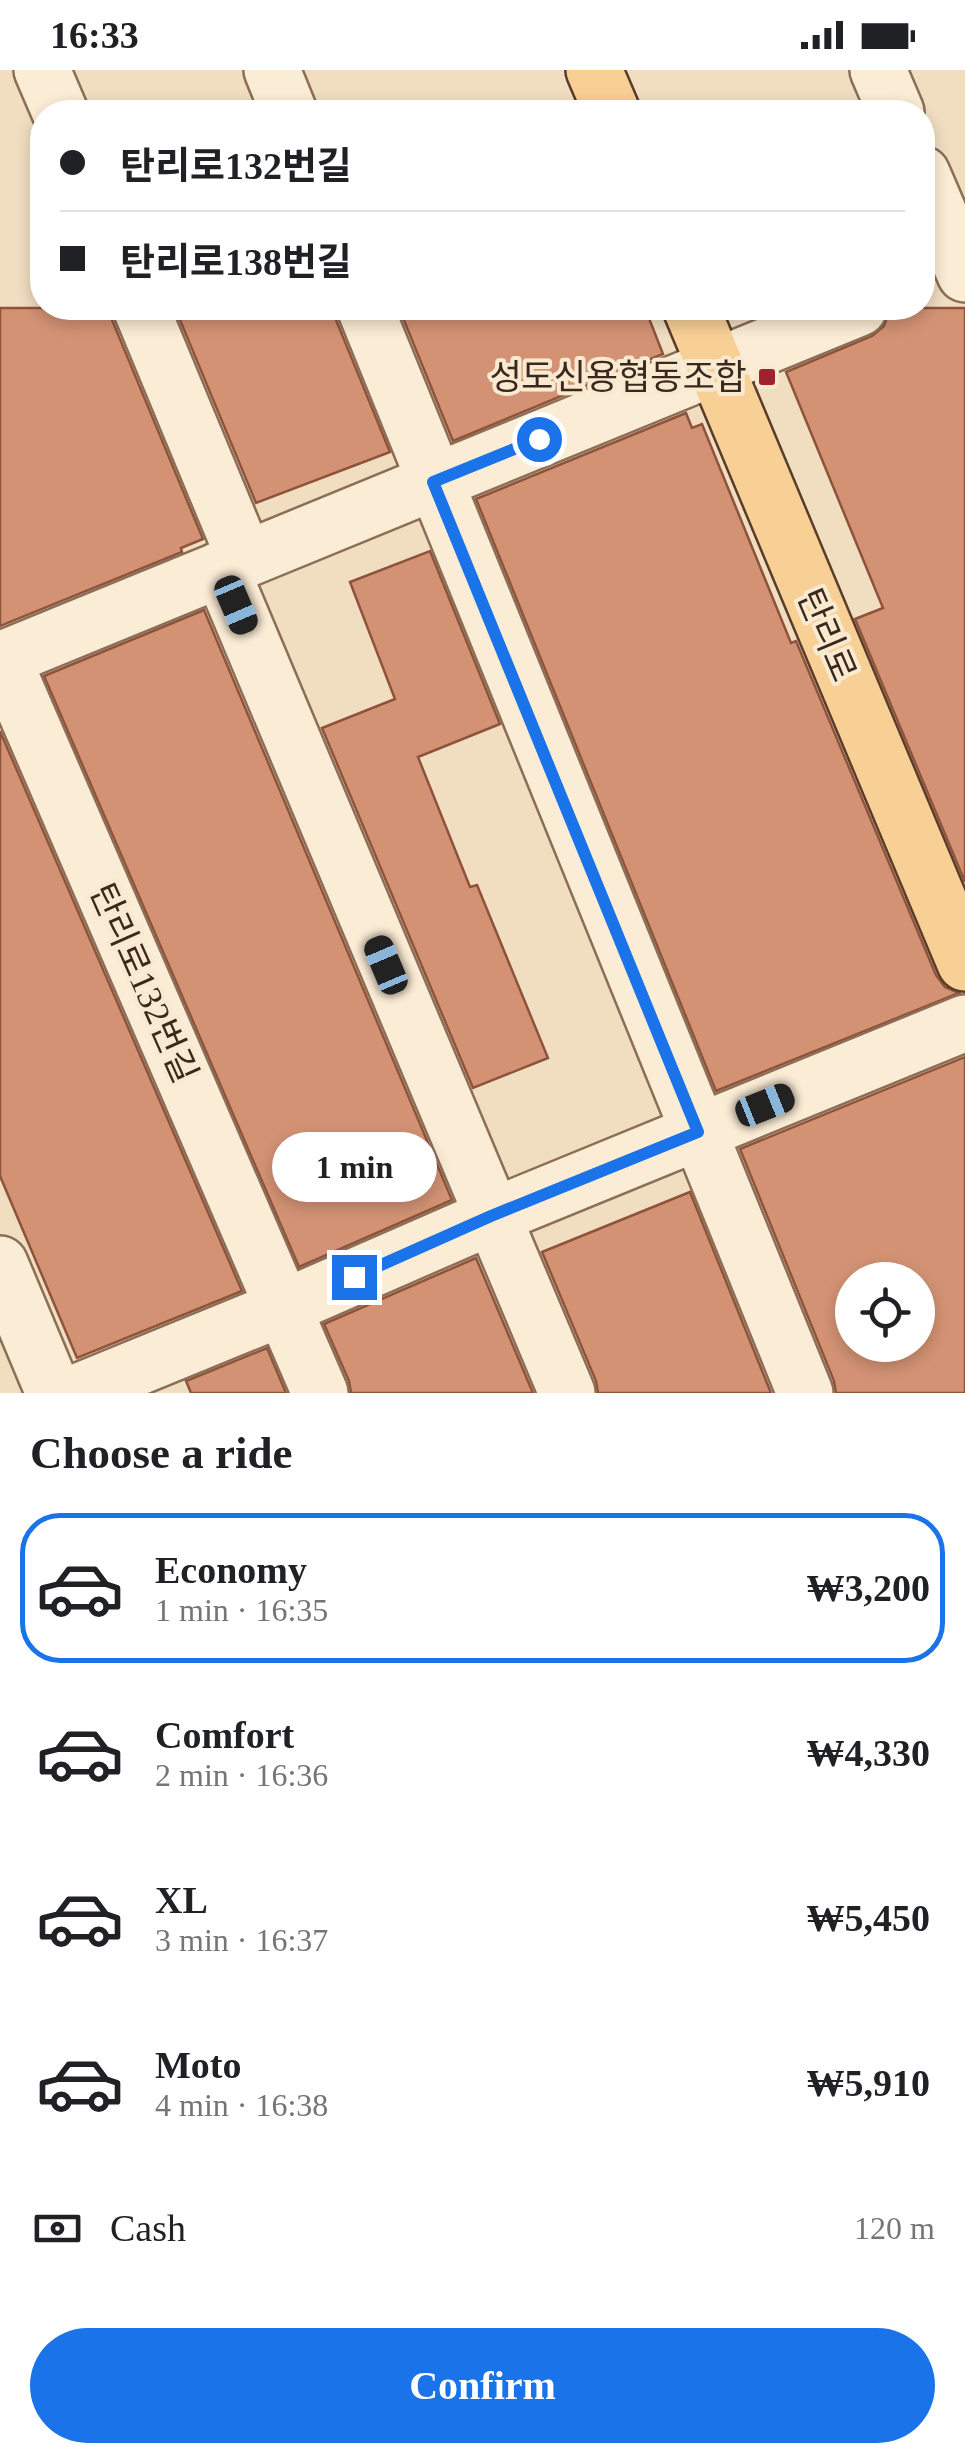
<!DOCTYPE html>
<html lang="en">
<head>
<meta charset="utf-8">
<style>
  body { margin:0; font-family:"Times New Roman","Noto Sans KR",serif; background:#f2f2f2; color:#202124; height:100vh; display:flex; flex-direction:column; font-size:38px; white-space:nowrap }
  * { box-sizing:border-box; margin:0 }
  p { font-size:32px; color:#757577 }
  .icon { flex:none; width:55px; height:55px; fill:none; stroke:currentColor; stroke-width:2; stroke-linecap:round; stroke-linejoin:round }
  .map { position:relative; height:1323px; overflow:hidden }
  .drawer { display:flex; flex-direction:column; background:#fff; flex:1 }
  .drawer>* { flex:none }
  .guide { position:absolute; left:30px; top:30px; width:905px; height:220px; border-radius:40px; box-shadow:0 5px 15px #0003; display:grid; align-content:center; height:220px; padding:0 30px; background:#fff }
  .tools { position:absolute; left:835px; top:1192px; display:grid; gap:20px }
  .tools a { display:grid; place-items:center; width:100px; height:100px; border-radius:50%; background:#fff; box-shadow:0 5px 15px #0003; font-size:50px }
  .end { position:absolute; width:45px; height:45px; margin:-22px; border:12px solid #1a73e8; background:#fff; box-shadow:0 0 0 5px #fff }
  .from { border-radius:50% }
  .bubble { position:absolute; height:70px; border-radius:35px; background:#fff; box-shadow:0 5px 15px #0003; font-size:32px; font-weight:600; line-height:70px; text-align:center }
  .car { position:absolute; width:30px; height:60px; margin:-30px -15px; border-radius:12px; box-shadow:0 0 8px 2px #0007; background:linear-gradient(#222 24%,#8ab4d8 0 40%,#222 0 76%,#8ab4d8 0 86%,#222 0) }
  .guide b { display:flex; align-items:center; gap:35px; height:95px; font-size:38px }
  .guide b+b { border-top:2px solid #e0e0e0 }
  .guide i { width:25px; height:25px; background:#202124 }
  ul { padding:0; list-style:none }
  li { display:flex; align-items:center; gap:30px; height:150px; margin:0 20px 15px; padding:0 10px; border:5px solid transparent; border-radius:40px }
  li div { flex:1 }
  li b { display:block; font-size:38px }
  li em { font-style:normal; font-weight:600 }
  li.on { border-color:#1a73e8 }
  li>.icon { width:90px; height:90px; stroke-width:1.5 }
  h2 { padding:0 30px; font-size:45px; line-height:120px }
  .pay { display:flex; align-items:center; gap:25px; height:110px; padding:0 30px; font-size:38px }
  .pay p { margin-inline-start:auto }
  .button { display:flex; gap:20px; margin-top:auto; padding:20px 30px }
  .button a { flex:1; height:115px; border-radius:60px; background:#1a73e8; color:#fff; font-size:40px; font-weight:600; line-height:115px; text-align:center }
  .status { display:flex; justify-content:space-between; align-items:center; height:70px; padding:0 50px; background:#fff; direction:ltr }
  .status svg { height:28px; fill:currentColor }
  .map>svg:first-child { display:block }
</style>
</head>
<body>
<div class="status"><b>16:33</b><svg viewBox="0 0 49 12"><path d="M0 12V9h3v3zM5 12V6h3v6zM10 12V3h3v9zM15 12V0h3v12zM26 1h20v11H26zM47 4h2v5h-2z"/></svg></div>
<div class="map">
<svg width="965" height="1323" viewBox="0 0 965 1323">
  <rect width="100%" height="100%" fill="#f1dec1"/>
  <g fill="#d39274" stroke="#8e533b" stroke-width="2.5" fill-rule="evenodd">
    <polygon points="0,238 110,238 112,250 203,469 181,478 182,482 0,556"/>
    <polygon points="175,238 334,238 336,250 390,382 256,433"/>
    <polygon points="399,238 645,238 663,284 453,371"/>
    <polygon points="890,238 965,238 965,812 855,549 883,538 786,302 872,266 884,256"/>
    <polygon points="686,343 692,358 702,354 791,573 796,571 936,905 945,917 959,923 716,1021 476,429"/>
    <polygon points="430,481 500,654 418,687 470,817 477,815 548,988 473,1018 322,658 395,629 350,512"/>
    <polygon points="204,540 452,1130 299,1197 44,606"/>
    <polygon points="0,661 242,1221 77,1288 0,1106"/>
    <path d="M 965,987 L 965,1323 L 836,1323 L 834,1311 L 740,1079 ZM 852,1210 L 918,1210 L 918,1275 L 852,1275 Z"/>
    <polygon points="690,1122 771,1323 598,1323 596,1311 542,1182"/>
    <polygon points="476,1188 533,1323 351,1323 349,1311 324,1254"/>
    <polygon points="267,1278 286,1323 191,1323 186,1311"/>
  </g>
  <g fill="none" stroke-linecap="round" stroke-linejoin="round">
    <defs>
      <g id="minor">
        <polyline points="42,0 60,42"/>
        <polyline points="272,0 289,42"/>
        <polyline points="878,0 896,42"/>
        <polyline points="922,104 965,204"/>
        <polyline points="141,238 245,489"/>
        <polyline points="365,238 805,1323"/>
        <polyline points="221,499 567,1323"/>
        <polyline points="3,589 320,1323"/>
        <polyline points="0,590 859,238"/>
        <polyline points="0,1194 54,1323"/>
        <polyline points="75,1323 285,1237 491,1147 965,953"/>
      </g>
      <g id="major">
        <polyline points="594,0 612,42"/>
        <polyline points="691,238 965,893"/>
      </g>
    </defs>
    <use href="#minor" stroke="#8c6e57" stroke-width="60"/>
    <use href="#major" stroke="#5a3c2b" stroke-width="60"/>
    <use href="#minor" stroke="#fbecd5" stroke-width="55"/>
    <use href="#major" stroke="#f8cf95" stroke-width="55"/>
  </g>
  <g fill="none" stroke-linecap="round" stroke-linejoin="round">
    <polyline stroke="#1a73e8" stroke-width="12" points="354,1207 491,1146 698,1062 433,412 539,369"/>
  </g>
  <rect fill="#a0222f" stroke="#f8e9d1" stroke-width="4" x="757" y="297" width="20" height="20" rx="5"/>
  <g text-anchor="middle" stroke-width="8" stroke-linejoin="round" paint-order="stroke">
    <g font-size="35" fill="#3b281c" stroke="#f8e9d1" text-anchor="end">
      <text x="747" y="319">성도신용협동조합</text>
    </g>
    <g font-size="35" fill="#3b281c" stroke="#f8e9d1">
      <text transform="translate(827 565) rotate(67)" y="12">탄리로</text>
      <text transform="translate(144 913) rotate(66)" y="12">탄리로132번길</text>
    </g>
  </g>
</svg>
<div class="tools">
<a><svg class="icon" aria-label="locate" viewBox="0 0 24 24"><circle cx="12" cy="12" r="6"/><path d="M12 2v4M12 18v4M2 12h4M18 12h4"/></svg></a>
</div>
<i class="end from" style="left:539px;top:369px"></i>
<i class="end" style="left:354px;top:1207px"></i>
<div class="bubble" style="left:272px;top:1062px;width:165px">1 min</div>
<i class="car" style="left:236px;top:535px;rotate:157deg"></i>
<i class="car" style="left:386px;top:895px;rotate:337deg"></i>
<i class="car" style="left:765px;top:1035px;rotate:68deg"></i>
<div class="guide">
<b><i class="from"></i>탄리로132번길</b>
<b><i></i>탄리로138번길</b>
</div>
</div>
<section class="drawer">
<h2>Choose a ride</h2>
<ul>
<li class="on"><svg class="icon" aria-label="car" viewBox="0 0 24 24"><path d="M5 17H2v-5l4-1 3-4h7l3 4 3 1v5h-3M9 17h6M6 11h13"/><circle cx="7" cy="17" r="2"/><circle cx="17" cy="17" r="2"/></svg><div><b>Economy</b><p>1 min · 16:35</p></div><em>₩3,200</em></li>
<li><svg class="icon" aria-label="car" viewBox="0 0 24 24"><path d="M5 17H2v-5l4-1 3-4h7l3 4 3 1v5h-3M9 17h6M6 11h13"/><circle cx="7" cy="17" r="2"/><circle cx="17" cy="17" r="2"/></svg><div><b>Comfort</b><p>2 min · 16:36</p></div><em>₩4,330</em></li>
<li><svg class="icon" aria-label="car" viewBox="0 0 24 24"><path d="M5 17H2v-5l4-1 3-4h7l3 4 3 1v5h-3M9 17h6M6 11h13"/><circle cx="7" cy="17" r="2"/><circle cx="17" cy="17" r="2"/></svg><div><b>XL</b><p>3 min · 16:37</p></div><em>₩5,450</em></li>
<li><svg class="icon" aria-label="car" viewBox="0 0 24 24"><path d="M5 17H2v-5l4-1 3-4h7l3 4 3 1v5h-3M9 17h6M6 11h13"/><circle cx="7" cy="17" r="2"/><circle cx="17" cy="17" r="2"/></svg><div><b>Moto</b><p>4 min · 16:38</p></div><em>₩5,910</em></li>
</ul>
<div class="pay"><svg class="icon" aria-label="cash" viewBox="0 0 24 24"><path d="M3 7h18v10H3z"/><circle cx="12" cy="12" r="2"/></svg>Cash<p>120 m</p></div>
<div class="button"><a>Confirm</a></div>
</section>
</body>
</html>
